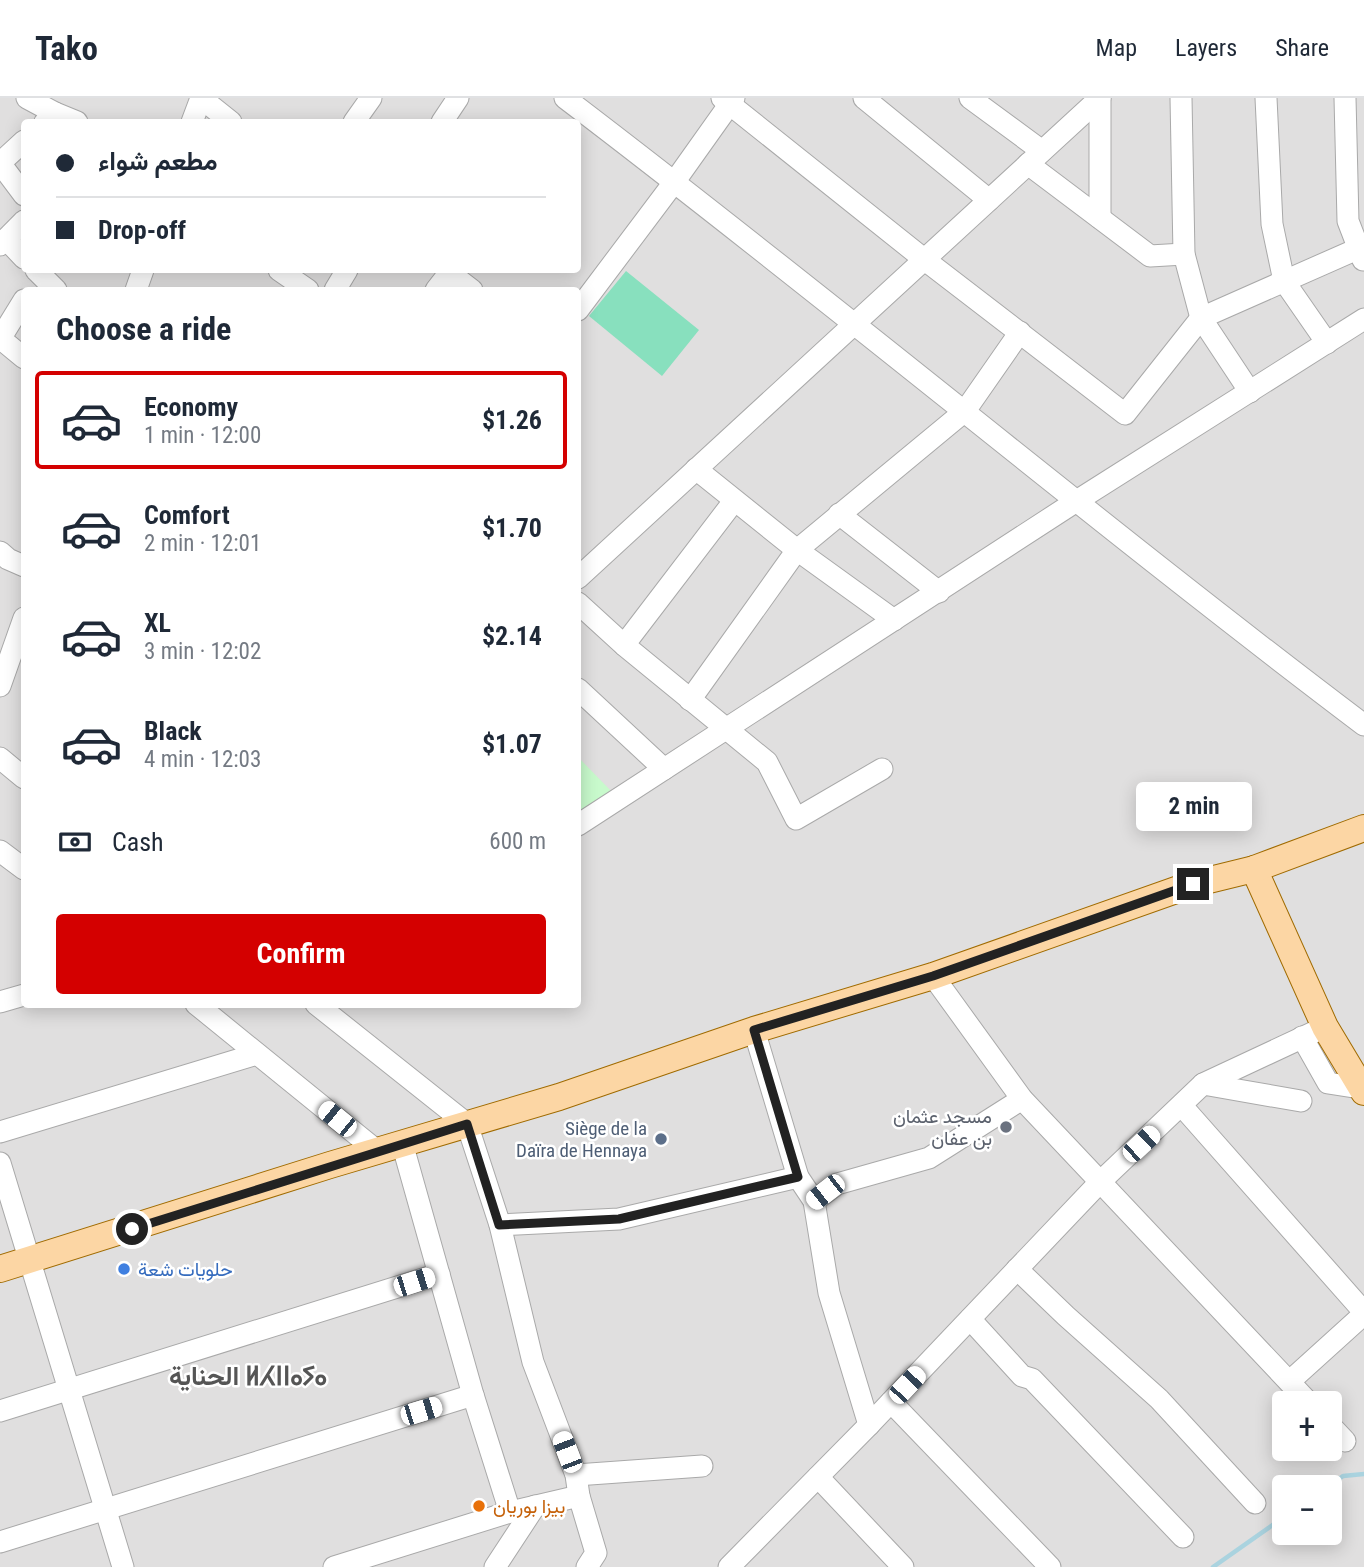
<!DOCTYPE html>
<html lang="en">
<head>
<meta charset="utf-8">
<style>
  body { margin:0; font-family:"Roboto Condensed",Vazirmatn,"Noto Sans Tifinagh",sans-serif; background:#f2f2f3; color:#1f2937; height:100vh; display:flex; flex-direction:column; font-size:26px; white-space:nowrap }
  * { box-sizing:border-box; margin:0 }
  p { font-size:23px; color:#747a83 }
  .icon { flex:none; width:38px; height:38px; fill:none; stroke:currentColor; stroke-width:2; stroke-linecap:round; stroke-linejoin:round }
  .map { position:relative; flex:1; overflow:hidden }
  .details { position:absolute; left:21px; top:189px; width:560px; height:721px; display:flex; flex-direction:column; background:#fff; border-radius:7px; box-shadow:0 4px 18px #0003 }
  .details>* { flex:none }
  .top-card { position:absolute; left:21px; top:21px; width:560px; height:154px; border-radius:7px; box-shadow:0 4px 18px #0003; display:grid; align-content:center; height:154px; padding:0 35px; background:#fff }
  .buttons { position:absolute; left:1272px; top:1293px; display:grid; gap:14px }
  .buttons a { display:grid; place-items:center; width:70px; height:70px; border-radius:7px; background:#fff; box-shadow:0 4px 18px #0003; font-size:35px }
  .end { position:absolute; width:32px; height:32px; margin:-16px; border:9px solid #222; background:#fff; box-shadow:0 0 0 4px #fff }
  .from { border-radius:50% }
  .bubble { position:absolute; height:49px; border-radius:7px; background:#fff; box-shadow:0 4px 18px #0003; font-size:23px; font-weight:700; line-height:49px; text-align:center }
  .car { position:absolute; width:21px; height:42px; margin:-21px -10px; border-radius:9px; box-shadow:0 0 5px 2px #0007; background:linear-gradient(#fff 24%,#345 0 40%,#fff 0 76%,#345 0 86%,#fff 0) }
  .top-card b { display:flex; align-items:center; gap:24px; height:66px; font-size:26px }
  .top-card b+b { border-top:2px solid #e0e1e3 }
  .top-card i { width:18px; height:18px; background:#1f2937 }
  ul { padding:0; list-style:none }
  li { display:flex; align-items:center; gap:21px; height:98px; margin:0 14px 10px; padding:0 21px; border:4px solid transparent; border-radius:7px }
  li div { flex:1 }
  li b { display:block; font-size:26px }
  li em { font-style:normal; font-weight:700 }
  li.selected { border-color:#d40000 }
  li>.icon { width:63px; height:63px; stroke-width:1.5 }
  h2 { padding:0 35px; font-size:32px; line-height:84px }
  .pay { display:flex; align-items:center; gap:18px; height:77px; padding:0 35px; font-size:26px }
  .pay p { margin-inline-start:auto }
  .cta { display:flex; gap:14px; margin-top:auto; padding:14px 35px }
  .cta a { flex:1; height:80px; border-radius:7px; background:#d40000; color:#fff; font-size:28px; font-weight:700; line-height:80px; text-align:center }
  header { display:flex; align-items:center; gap:42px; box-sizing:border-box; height:98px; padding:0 35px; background:#fff; border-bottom:2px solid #e0e1e3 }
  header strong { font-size:33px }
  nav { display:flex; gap:38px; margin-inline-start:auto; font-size:24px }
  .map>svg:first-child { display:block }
</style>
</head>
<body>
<header>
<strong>Tako</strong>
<nav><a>Map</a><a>Layers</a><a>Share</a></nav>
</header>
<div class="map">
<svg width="1364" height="1469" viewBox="0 0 1364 1469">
  <rect width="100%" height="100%" fill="#f2efe9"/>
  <path fill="#e0dfdf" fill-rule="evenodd" d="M 0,0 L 1364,0 L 1364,1469 L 0,1469 ZM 24,24 L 578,24 L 578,172 L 24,172 ZM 24,192 L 578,192 L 578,906 L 24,906 ZM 1284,1306 L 1330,1306 L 1330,1351 L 1284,1351 ZM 1284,1390 L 1330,1390 L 1330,1435 L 1284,1435 Z"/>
  <polygon fill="#c8facc" points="578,659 613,695 578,718"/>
  <polygon fill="#88e0be" points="626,173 699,232 662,278 589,218"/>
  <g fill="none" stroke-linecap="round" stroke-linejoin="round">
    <g stroke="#aad3df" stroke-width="4.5">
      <polyline points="1327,1390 1343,1378 1364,1376"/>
      <polyline points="1213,1469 1284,1419"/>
    </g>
    <defs>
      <g id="minor">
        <polyline points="27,0 55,15"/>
        <polyline points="201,0 231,24"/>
        <path d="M 565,0 C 835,205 1094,423 1364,627"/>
        <polyline points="722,0 925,162 1125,316 1201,220 1364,148"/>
        <polyline points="864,0 989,102"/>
        <polyline points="970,0 1042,53"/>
        <polyline points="1100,0 1100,120"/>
        <polyline points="1181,0 1184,156 1201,220 1250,294"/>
        <polyline points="1266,0 1272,126 1284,183 1327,245"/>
        <polyline points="1345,0 1348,123 1363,162"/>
        <polyline points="45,24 55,15 77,24"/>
        <polyline points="192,24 201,0"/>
        <polyline points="354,24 371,0"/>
        <polyline points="442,24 458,0"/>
        <polyline points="0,65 24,97"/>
        <polyline points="0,65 24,43"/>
        <polyline points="1028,66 1150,158 1184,156"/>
        <polyline points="6,141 24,160"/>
        <polyline points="0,147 24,123"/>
        <polyline points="36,172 56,192"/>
        <polyline points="279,172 308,192"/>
        <polyline points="446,172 472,192"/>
        <polyline points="136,192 143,172"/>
        <polyline points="335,192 347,172"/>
        <polyline points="436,192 450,174"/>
        <polyline points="578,212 675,83 734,0"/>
        <polyline points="0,241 24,202"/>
        <polyline points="1,241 24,260"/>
        <polyline points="696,371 797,452 894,522"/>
        <polyline points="839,416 939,494"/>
        <polyline points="0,454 8,461 24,468"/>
        <polyline points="578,480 1100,0"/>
        <polyline points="578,505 624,547 767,664 796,721 882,671"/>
        <polyline points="624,547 734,403"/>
        <polyline points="0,588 24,520"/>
        <polyline points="578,591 664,671"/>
        <polyline points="690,602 797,452 965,313 1020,234"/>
        <polyline points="0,660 24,680"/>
        <polyline points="578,727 1075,404 1364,221"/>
        <polyline points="0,753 24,771"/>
        <polyline points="933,878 1022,1001 1310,1306"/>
        <polyline points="0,904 24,897"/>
        <polyline points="196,906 377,1053"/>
        <polyline points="316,906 467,1026 500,1127 533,1264 576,1377 579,1398 596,1455 587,1469"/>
        <polyline points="754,932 798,1079 814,1103 829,1195 869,1327"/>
        <polyline points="1302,939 1328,985 1360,990"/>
        <polyline points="1203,986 1325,929"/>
        <polyline points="1182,1008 1364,1214"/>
        <polyline points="0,1034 257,956"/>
        <polyline points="402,1045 473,1297 510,1414"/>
        <polyline points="0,1065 123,1469"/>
        <polyline points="814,1103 837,1086 929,1060 1022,1001"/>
        <polyline points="500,1127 619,1121 798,1079"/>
        <polyline points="1017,1171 1066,1218 1159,1301 1255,1405"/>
        <polyline points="970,1221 1022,1278 1032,1281 1183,1439"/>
        <polyline points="1290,1283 1364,1216"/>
        <polyline points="891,1304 1050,1469"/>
        <polyline points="0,1313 439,1176"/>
        <polyline points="1330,1327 1345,1343"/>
        <polyline points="576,1377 702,1368"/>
        <polyline points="818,1379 903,1469"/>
        <polyline points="0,1444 473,1297"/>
        <polyline points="334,1469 510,1414 579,1398"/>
        <polyline points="495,1469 535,1408"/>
        <polyline points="729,1469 869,1327 1100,1084 1203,986 1301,1003"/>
      </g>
      <g id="major">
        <polyline points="1254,771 1325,929 1364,994"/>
        <polyline points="0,1171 330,1067 559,999 754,932 933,878 1193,786 1254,771 1364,730"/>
      </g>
    </defs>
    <use href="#minor" stroke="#a9a9a9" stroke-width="23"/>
    <use href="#major" stroke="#a06b00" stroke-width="28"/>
    <use href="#minor" stroke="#fff" stroke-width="21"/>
    <use href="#major" stroke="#fcd6a4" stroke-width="26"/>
  </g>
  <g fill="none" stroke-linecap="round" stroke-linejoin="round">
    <polyline stroke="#222" stroke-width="9" points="132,1131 467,1026 499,1127 619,1121 798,1079 754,932 933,878 1193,786"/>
  </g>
  <circle fill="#6b7280" stroke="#fff" stroke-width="2.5" cx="1006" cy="1029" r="7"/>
  <circle fill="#5c6f8a" stroke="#fff" stroke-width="2.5" cx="661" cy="1041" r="7"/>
  <circle fill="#3f7fe0" stroke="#fff" stroke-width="2.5" cx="124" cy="1171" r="7"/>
  <circle fill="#e8710a" stroke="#fff" stroke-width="2.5" cx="479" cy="1408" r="7"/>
  <g text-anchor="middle" stroke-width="5" stroke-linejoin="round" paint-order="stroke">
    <g font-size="19" fill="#5b616d" stroke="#fff" text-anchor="end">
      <text x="992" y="1025">مسجد عثمان<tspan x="992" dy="22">بن عفان</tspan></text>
    </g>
    <g font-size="19" fill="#4e5e75" stroke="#fff" text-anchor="end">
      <text x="647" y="1037">Siège de la<tspan x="647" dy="22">Daïra de Hennaya</tspan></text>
    </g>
    <g font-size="19" fill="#366cbe" stroke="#fff" text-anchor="start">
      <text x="138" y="1178">حلويات شعة</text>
    </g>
    <g font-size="19" fill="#c56008" stroke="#fff" text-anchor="start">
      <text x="493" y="1415">بيزا بوريان</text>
    </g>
    <g font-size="26" font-weight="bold" fill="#555" stroke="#fff">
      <text x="248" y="1287">الحناية ⵍⵃⵏⵏⴰⵢⴰ</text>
    </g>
  </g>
</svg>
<div class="buttons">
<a>+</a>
<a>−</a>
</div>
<i class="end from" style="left:132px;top:1131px"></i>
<i class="end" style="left:1193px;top:786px"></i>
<div class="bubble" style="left:1136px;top:684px;width:116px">2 min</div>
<i class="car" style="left:337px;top:1021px;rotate:309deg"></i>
<i class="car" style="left:1141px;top:1046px;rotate:47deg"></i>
<i class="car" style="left:825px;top:1094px;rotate:232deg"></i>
<i class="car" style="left:414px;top:1184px;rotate:72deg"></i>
<i class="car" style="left:907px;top:1287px;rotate:43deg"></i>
<i class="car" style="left:421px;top:1313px;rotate:73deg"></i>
<i class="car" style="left:567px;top:1354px;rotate:339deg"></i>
<div class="top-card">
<b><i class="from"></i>مطعم شواء</b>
<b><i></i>Drop-off</b>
</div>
<section class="details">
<h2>Choose a ride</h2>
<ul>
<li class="selected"><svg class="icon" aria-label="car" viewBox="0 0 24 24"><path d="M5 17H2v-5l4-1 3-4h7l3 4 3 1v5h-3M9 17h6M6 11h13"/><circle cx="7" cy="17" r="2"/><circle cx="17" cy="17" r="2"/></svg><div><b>Economy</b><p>1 min · 12:00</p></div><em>$1.26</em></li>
<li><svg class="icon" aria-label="car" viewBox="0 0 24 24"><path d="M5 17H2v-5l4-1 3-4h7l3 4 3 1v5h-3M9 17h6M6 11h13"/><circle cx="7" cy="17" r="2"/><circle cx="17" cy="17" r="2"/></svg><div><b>Comfort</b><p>2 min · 12:01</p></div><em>$1.70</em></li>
<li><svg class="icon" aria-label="car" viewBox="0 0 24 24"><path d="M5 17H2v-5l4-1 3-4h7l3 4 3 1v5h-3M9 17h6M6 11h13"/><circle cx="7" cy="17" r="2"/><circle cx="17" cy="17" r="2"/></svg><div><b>XL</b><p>3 min · 12:02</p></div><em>$2.14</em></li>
<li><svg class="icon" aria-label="car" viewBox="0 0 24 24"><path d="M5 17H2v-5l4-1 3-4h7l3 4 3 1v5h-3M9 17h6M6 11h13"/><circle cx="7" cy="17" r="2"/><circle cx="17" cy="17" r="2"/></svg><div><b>Black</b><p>4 min · 12:03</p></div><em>$1.07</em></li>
</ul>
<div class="pay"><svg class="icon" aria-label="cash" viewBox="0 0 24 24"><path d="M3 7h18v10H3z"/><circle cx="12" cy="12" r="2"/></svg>Cash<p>600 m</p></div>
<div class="cta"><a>Confirm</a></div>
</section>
</div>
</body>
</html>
